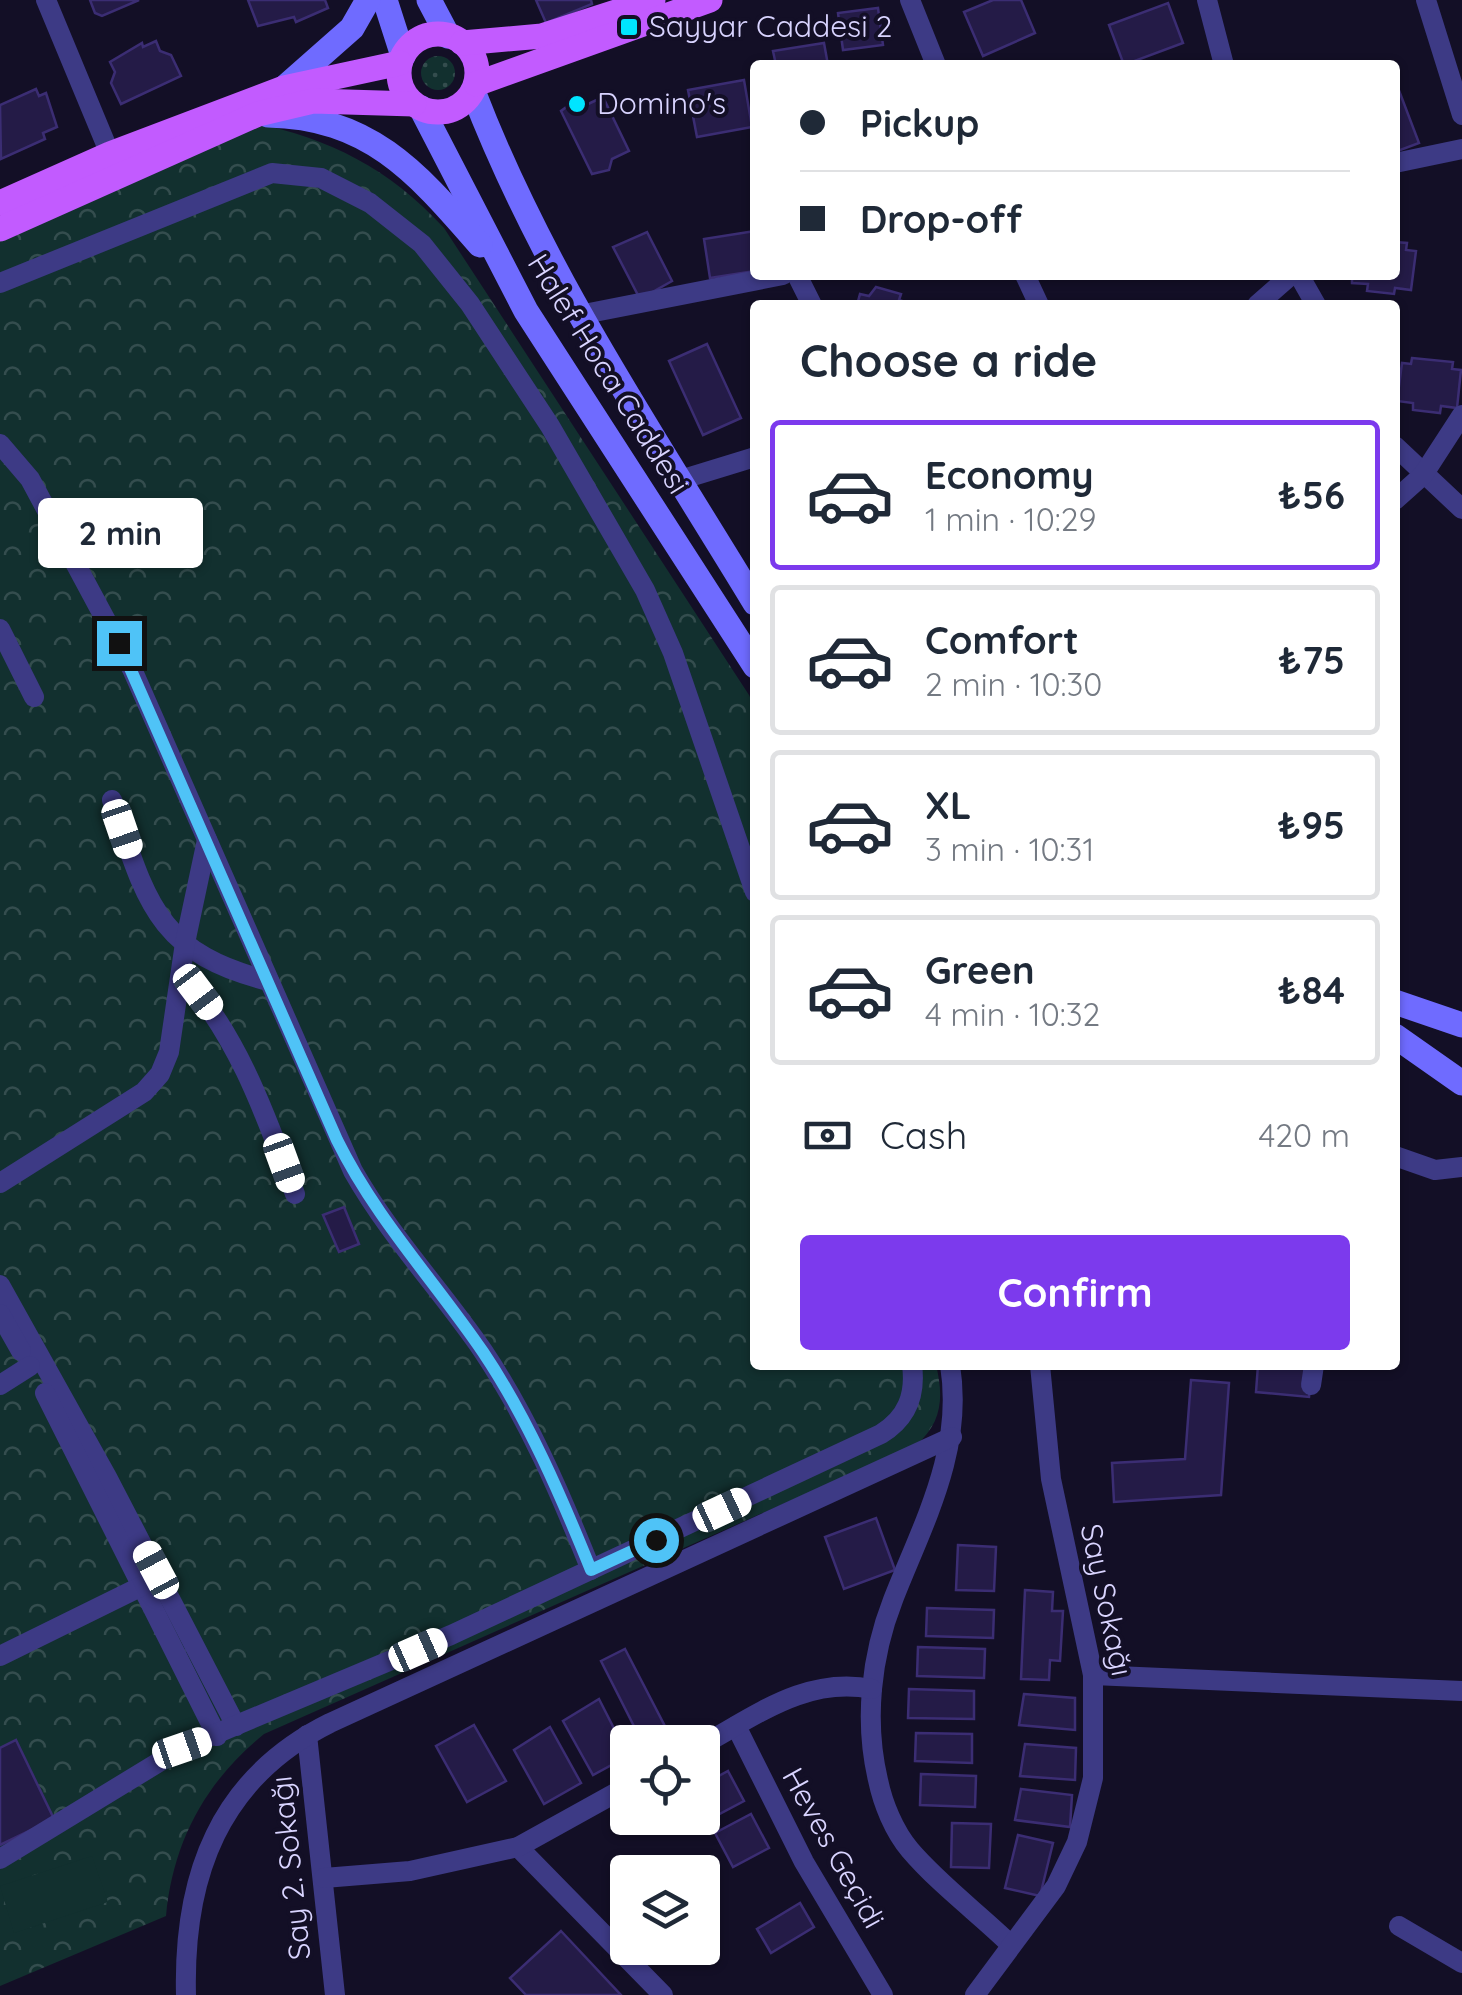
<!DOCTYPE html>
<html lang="en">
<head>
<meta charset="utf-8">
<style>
  body { margin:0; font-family:Quicksand,sans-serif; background:#f2f2f3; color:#1f2937; height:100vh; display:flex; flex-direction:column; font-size:38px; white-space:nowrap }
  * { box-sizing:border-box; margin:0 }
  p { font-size:32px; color:#747a83 }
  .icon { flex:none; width:55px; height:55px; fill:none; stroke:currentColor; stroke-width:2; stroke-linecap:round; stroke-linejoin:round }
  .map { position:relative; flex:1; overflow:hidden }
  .drawer { position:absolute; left:750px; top:300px; width:650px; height:1070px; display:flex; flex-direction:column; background:#fff; border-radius:10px; box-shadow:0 2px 8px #0004 }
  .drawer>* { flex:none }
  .guide { position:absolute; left:750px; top:60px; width:650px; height:220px; border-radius:10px; box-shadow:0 2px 8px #0004; display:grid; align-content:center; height:220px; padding:0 50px; background:#fff }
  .fabs { position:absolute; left:610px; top:1725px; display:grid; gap:20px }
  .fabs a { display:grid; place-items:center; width:110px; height:110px; border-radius:10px; background:#fff; box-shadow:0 2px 8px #0004; font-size:50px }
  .end { position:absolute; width:45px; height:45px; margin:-22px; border:12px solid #4fc3f7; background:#111; box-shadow:0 0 0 5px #111 }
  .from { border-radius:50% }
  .bubble { position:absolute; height:70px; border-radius:10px; background:#fff; box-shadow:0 2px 8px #0004; font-size:32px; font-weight:800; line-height:70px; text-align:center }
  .car { position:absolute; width:30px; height:60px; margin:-30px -15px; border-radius:12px; box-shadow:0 0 8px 2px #0007; background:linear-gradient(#fff 24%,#345 0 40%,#fff 0 76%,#345 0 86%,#fff 0) }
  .guide b { display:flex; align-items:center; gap:35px; height:95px; font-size:38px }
  .guide b+b { border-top:2px solid #e0e1e3 }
  .guide i { width:25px; height:25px; background:#1f2937 }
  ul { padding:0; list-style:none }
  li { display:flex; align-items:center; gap:30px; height:150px; margin:0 20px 15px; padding:0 30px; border:5px solid #e0e1e3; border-radius:10px }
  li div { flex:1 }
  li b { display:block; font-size:38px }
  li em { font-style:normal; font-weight:800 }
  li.current { border-color:#7c3aed }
  li>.icon { width:90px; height:90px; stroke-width:1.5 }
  h2 { padding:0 50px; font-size:45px; line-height:120px }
  .pay { display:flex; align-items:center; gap:25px; height:110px; padding:0 50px; font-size:38px }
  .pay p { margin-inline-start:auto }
  .action { display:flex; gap:20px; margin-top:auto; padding:20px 50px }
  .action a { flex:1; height:115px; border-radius:10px; background:#7c3aed; color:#fff; font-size:40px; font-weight:800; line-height:115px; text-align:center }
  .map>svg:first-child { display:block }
</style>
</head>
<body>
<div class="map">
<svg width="1462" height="1995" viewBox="0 0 1462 1995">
  <defs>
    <pattern id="grass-dots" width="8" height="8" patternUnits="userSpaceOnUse" patternTransform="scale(2.5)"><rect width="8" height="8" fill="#12302f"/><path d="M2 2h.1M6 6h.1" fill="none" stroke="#344d4e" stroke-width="1.8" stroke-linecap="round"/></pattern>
    <pattern id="park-crowns" width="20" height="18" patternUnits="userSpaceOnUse" patternTransform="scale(2.5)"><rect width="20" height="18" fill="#12302f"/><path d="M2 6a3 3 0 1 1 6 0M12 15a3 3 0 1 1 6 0" fill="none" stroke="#344d4e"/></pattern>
  </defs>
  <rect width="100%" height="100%" fill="#130f26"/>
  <circle fill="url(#grass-dots)" cx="438" cy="73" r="17"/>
  <path fill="url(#park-crowns)" d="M 227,118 C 315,132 383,161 444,228 L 749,695 L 755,708 L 755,1365 L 936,1365 C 944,1397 942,1423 916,1445 L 264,1734 C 206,1781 173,1841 166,1916 L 0,1986 L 0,216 Z"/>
  <polygon fill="#12302f" points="92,1856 108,1902 14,1933 0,1886"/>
  <g fill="#241b47" stroke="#3b2d73" stroke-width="2.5">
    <polygon points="90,0 139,0 102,16 95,13"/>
    <polygon points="248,0 325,0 328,8 296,22 294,17 258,26"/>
    <polygon points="536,0 591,0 592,4 546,23"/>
    <polygon points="993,0 1021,0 1035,33 983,56 964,12"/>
    <polygon points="1168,3 1183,43 1124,65 1109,25"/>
    <polygon points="878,8 883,45 843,50 838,13"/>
    <polygon points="156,41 160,51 171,55 181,76 121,104 111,83 115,72 110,62 142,43 143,47"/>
    <polygon points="824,43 828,65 776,65 773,51"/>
    <polygon points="744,80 752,127 697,137 688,90"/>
    <polygon points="1395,80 1419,143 1395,152"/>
    <polygon points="36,89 39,96 46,93 57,127 43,133 45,139 1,159 0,105"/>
    <polygon points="603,97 629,151 612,159 609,170 592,174 561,111 576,100 586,105"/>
    <polygon points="755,231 755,271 710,278 704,239"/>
    <polygon points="647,232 672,281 640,299 613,247"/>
    <polygon points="1395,242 1407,243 1406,250 1416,251 1411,290 1395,288 1394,294 1367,291 1368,284 1352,283 1352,275 1395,275"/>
    <polygon points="876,287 901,294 899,300 914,305 857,305 860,294 869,296"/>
    <polygon points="707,344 741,418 703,435 669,361"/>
    <polygon points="1412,358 1453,362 1452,369 1461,370 1457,408 1441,406 1440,413 1413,410 1413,403 1397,401 1402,363 1411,364"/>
    <polygon points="344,1207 359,1244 339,1252 323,1215"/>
    <polygon points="1258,1365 1312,1365 1309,1397 1256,1392"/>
    <polygon points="1191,1380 1229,1383 1221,1495 1114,1502 1112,1463 1185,1459"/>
    <polygon points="876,1518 895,1570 844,1589 825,1537"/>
    <polygon points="958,1545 996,1547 994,1591 956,1590"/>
    <polygon points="1025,1590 1053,1592 1052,1611 1063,1611 1060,1661 1050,1660 1049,1680 1021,1679"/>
    <polygon points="927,1608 994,1610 993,1638 926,1636"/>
    <polygon points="918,1647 985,1649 984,1678 917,1676"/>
    <polygon points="625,1649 670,1736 656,1742 642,1742 601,1661"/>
    <polygon points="909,1689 974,1691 974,1719 908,1718"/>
    <polygon points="1024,1694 1075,1698 1075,1730 1019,1725"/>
    <polygon points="599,1699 628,1756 593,1775 563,1721"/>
    <polygon points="474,1725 506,1781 467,1802 436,1746"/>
    <polygon points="550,1727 581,1783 544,1804 514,1750"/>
    <polygon points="916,1733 972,1734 972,1763 915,1761"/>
    <polygon points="16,1740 54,1819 0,1845 0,1748"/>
    <polygon points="1025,1744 1076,1748 1075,1780 1020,1776"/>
    <polygon points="728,1771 744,1801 708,1820 702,1810 702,1785"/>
    <polygon points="921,1774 976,1776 975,1807 920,1805"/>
    <polygon points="1021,1789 1072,1795 1070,1827 1015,1820"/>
    <polygon points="751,1814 769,1848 733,1867 715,1833"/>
    <polygon points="952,1823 991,1824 989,1868 951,1867"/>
    <polygon points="1018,1835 1053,1843 1040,1896 1005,1888"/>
    <polygon points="800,1903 814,1927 771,1953 757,1929"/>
    <polygon points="561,1931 621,1995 526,1995 510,1978"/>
  </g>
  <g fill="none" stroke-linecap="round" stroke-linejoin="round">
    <g stroke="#3d3a85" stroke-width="20">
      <polyline points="46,0 110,154"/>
      <polyline points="910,0 936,65"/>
      <polyline points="1207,0 1224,65"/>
      <polyline points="1426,0 1462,115"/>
      <polyline points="1395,163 1462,149"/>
      <polyline points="797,275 812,305"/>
      <polyline points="1025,275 1039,305"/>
      <polyline points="1299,275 1316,305"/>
      <polyline points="0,283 272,173 321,178 370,203 422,244 470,304 550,426 645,590 673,653 755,892"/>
      <polyline points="1257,305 1291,275"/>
      <polyline points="579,315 783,275"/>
      <path d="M 0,444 L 30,479 L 132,669 L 353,1171 C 390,1236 441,1290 483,1351 C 528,1418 561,1495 591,1570"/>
      <polyline points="1395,446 1462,509"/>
      <polyline points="680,480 755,457"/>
      <polyline points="1395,500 1423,475 1462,415"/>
      <polyline points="0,629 34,697"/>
      <path d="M 112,800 C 146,899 155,953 269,981"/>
      <path d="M 181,973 C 238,1035 266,1116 295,1194"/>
      <polyline points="1395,1156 1435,1170 1462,1167"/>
      <polyline points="0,1183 144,1092 160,1074 169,1052 185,943 207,840"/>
      <polyline points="0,1285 107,1477 236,1726"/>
      <polyline points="0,1314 21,1351"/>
      <path d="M 950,1365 C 964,1451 923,1523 893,1600 C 871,1656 864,1721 878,1780 C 883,1804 894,1831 910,1850 C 939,1884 978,1913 1010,1944"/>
      <polyline points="0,1385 30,1366"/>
      <polyline points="1311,1385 1314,1365"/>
      <polyline points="45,1393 217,1736"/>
      <polyline points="0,1656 142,1586"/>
      <polyline points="1093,1675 1462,1691"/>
      <polyline points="736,1726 804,1862 883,1995"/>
      <polyline points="307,1735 335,1995"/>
      <path d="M 702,1745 C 757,1715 807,1676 872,1689"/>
      <polyline points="518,1847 663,1995"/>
      <path d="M 0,1859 L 182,1748 L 451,1635 L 881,1434 C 907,1418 916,1395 912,1365"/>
      <polyline points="324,1878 410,1871 518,1847 628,1786"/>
      <polyline points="1399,1926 1462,1963"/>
      <path d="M 186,1995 C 183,1876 219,1778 330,1723 L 952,1437"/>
      <polyline points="975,1995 1056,1886 1077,1842 1093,1778 1093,1675 1051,1479 1040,1365"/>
    </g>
    <g stroke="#6f6bff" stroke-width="25">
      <polyline points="385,0 403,56"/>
      <polyline points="429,0 448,36"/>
      <polyline points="284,88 352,28 368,0"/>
      <path d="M 473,91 C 543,274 654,436 755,603"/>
      <polyline points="421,108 526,311 755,666"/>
      <path d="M 268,115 C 371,117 418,174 480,245"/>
      <polyline points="1395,1002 1462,1025"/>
      <polyline points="1395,1036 1462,1083"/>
    </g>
    <g stroke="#c25bff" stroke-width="25">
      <circle cx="438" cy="73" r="39"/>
      <polyline points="462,43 542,36 653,0"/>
      <polyline points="476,84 710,0"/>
      <polyline points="0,203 110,154 284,88 400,63"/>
      <polyline points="0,229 258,114 313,101 414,104"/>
    </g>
  </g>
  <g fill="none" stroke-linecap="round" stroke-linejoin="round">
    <path stroke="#4fc3f7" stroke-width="12" d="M 119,643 L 337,1140 C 376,1219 434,1280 483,1352 C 528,1419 561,1496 591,1570 L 656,1540"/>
  </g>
  <g fill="#00e5ff" stroke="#130f26" stroke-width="4">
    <rect x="619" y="17" width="20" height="20" rx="5"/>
    <circle cx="577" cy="104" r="10"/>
  </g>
  <g text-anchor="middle" stroke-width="8" stroke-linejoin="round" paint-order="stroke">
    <g font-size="30" fill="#d9d4ff" stroke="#130f26" text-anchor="start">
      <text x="649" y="37">Sayyar Caddesi 2</text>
      <text x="597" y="114">Domino's</text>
    </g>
    <g font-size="30" fill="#d9d4ff" stroke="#130f26">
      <text transform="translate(608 374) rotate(58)" y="10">Halef Hoca Caddesi</text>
      <text transform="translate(1106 1600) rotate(78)" y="10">Say Sokağı</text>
      <text transform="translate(833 1848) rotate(61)" y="10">Heves Geçidi</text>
      <text transform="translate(291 1868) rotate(-96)" y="10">Say 2. Sokağı</text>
    </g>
  </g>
</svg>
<div class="fabs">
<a><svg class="icon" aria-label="locate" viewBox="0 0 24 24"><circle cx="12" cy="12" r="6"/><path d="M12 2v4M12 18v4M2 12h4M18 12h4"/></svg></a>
<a><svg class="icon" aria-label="layers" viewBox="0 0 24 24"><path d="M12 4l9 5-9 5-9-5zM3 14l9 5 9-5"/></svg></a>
</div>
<i class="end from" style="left:656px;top:1540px"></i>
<i class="end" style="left:119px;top:643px"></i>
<div class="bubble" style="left:38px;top:498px;width:165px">2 min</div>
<i class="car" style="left:122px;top:829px;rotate:161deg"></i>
<i class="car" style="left:198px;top:992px;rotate:143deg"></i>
<i class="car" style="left:284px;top:1163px;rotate:160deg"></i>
<i class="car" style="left:722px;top:1510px;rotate:65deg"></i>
<i class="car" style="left:156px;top:1570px;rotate:332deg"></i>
<i class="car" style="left:418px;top:1650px;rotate:66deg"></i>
<i class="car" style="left:182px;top:1748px;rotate:71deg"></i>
<div class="guide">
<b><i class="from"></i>Pickup</b>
<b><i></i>Drop-off</b>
</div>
<section class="drawer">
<h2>Choose a ride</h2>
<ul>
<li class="current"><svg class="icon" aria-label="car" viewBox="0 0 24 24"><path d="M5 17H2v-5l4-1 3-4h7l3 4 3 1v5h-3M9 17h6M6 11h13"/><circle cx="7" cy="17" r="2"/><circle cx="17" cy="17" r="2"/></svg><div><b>Economy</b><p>1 min · 10:29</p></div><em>₺56</em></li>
<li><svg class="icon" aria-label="car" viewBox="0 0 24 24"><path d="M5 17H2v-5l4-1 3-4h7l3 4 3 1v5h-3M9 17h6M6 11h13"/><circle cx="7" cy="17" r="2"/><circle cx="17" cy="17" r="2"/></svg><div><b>Comfort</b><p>2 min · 10:30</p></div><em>₺75</em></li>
<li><svg class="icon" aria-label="car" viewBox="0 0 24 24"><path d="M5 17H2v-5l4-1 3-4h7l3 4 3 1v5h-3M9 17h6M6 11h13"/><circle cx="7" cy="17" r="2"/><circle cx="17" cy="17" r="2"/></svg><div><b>XL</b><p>3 min · 10:31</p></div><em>₺95</em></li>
<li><svg class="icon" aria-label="car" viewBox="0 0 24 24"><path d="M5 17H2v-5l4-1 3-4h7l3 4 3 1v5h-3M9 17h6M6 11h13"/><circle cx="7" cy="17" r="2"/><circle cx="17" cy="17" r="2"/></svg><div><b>Green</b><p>4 min · 10:32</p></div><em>₺84</em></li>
</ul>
<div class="pay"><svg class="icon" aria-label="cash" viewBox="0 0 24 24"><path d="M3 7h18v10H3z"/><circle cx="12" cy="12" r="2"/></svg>Cash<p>420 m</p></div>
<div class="action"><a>Confirm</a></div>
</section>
</div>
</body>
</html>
